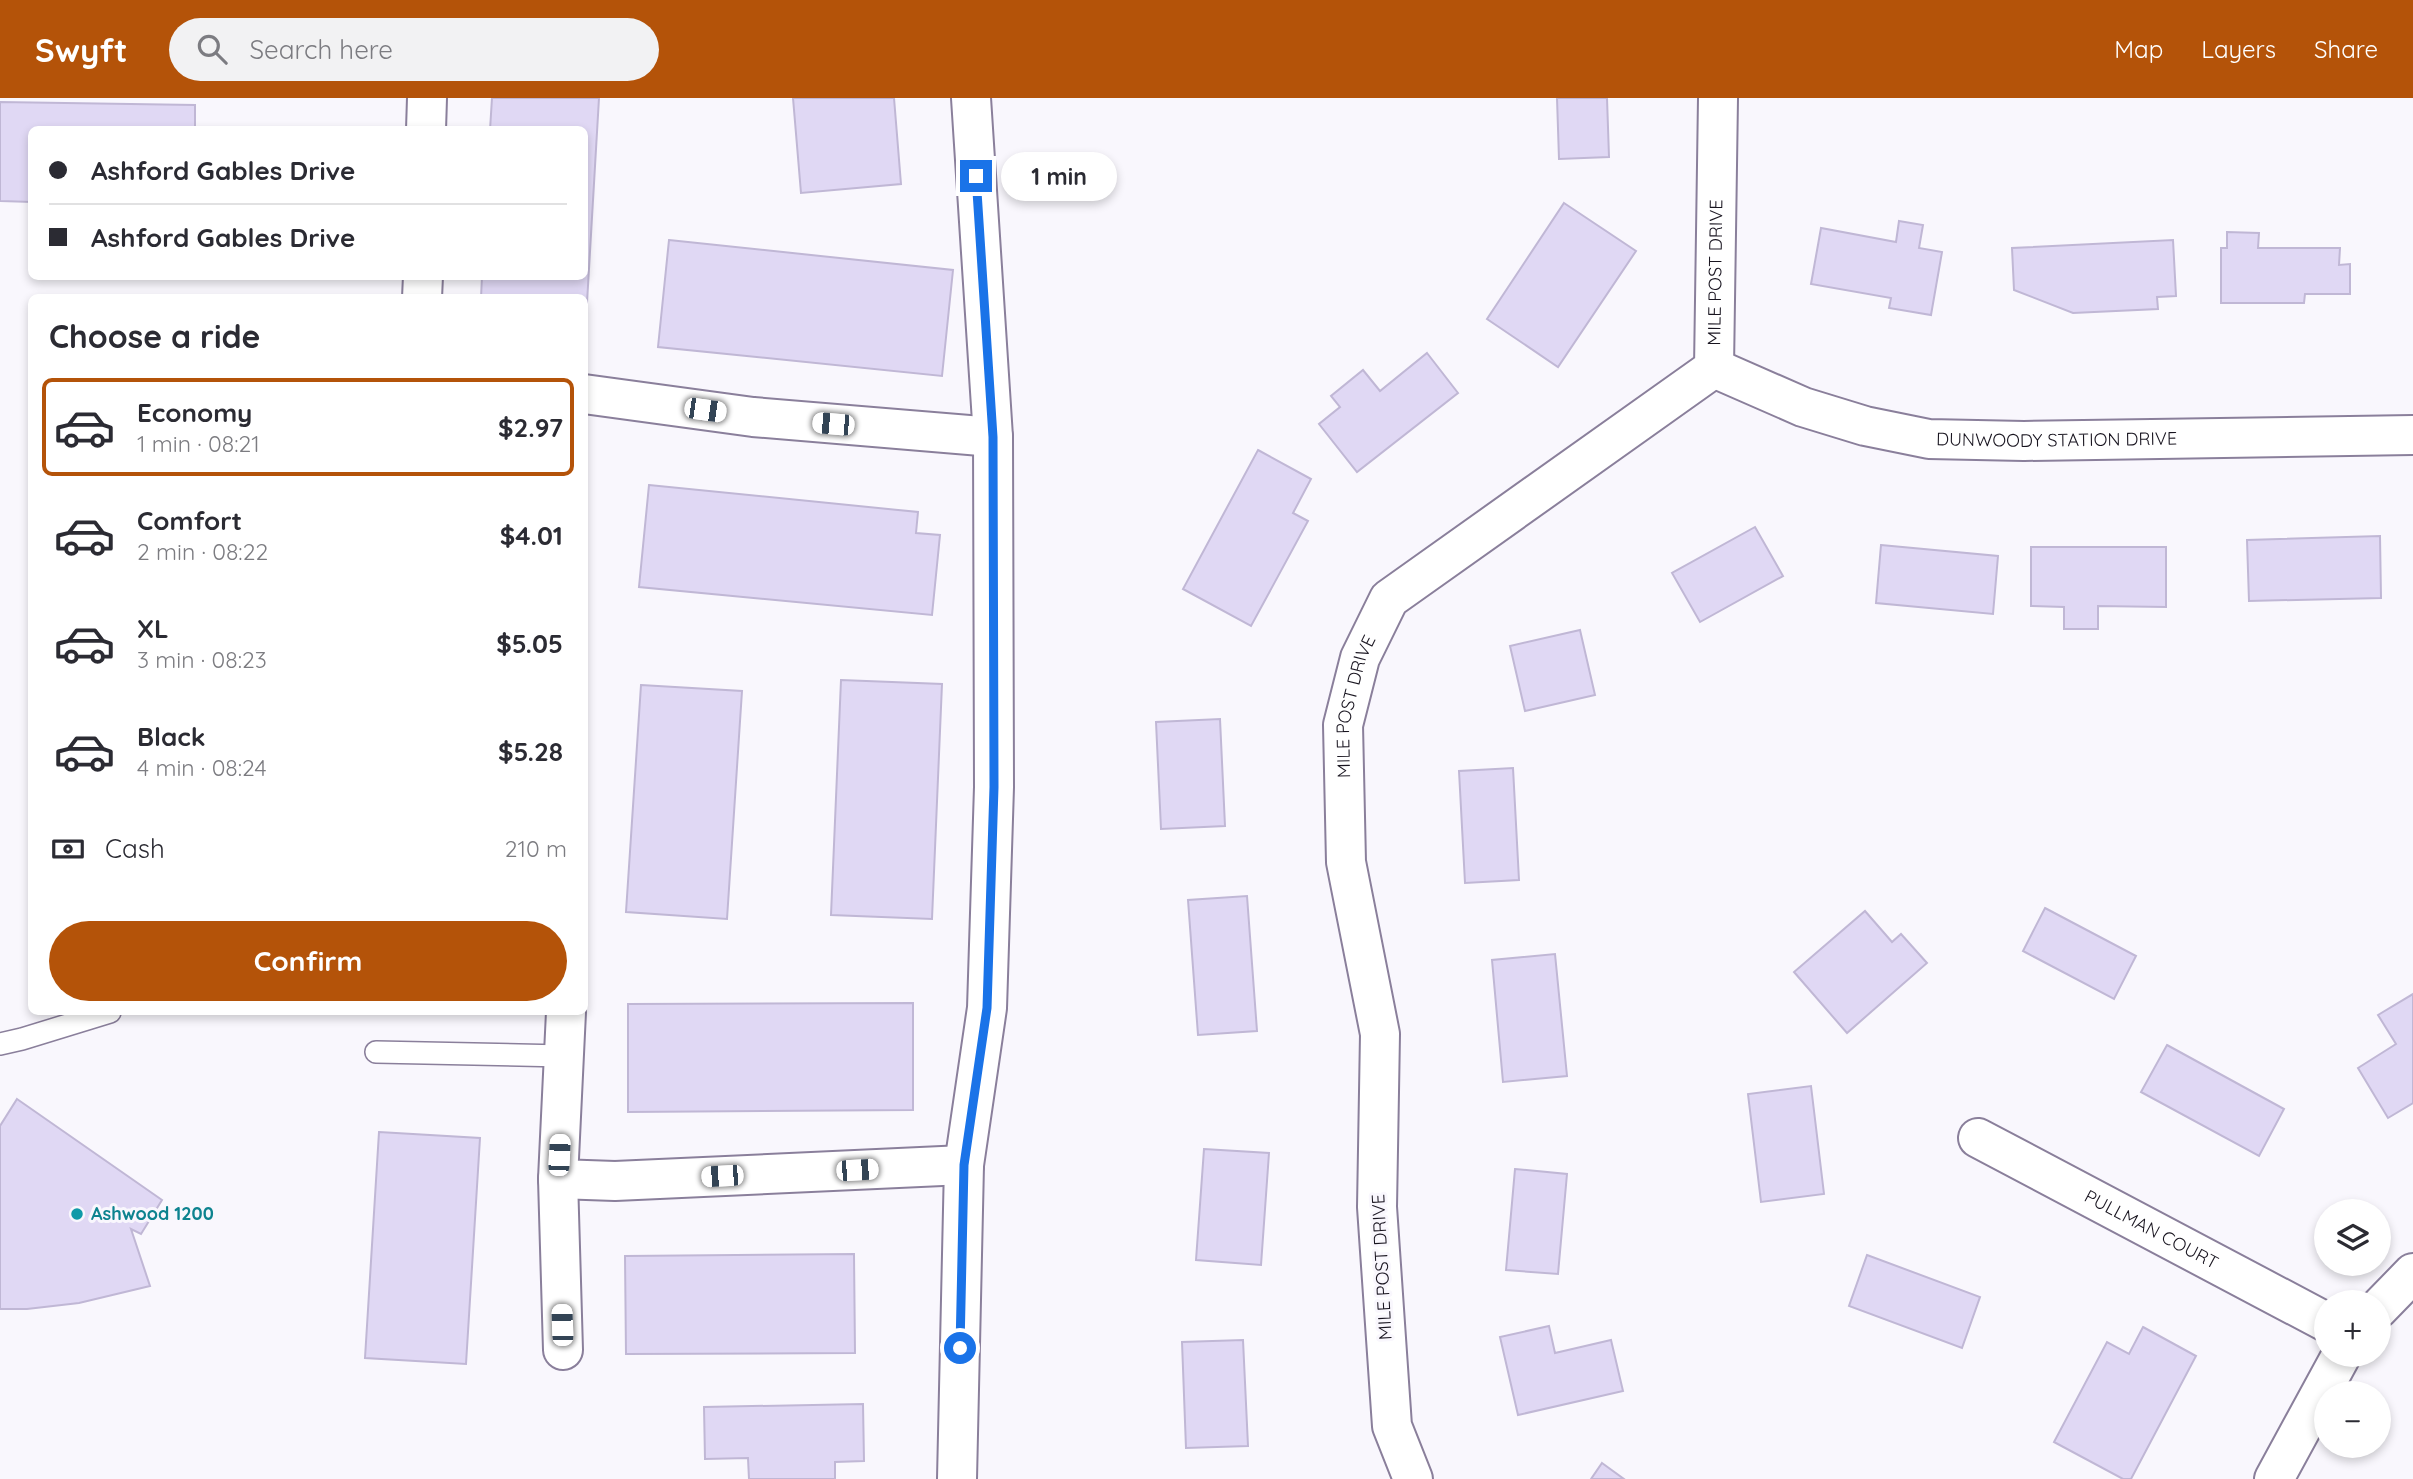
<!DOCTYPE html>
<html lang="en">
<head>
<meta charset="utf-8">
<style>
  body { margin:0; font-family:Quicksand,sans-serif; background:#f2f2f3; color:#2b2b33; height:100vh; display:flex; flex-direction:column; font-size:26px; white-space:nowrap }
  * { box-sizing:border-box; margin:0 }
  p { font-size:23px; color:#7c7c81 }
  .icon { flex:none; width:38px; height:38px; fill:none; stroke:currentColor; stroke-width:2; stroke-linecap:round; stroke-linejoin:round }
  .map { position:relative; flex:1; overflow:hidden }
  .drawer { position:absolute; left:28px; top:196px; width:560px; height:721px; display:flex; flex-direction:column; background:#fff; border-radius:10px; box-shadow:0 4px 10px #0003 }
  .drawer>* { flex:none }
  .banner { position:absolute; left:28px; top:28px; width:560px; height:154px; border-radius:10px; box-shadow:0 4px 10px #0003; display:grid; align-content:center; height:154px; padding:0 21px; background:#fff }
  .fabs { position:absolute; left:2314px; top:1101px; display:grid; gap:14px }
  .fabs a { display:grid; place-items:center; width:77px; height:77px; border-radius:50%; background:#fff; box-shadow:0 4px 10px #0003; font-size:35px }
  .end { position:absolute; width:32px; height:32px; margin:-16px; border:9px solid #1a73e8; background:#fff; box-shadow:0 0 0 4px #fff }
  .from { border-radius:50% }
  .bubble { position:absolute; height:49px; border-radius:24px; background:#fff; box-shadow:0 4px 10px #0003; font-size:23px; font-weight:800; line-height:49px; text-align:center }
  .car { position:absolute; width:21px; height:42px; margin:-21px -10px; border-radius:9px; box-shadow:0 0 5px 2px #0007; background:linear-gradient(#fff 24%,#345 0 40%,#fff 0 76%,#345 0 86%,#fff 0) }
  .banner b { display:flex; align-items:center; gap:24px; height:66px; font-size:26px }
  .banner b+b { border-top:2px solid #e1e1e2 }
  .banner i { width:18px; height:18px; background:#2b2b33 }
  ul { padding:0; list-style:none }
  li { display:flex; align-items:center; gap:21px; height:98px; margin:0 14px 10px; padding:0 7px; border:4px solid transparent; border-radius:10px }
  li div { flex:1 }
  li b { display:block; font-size:26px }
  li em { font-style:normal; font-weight:800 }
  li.on { border-color:#b45309 }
  li>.icon { width:63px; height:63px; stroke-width:1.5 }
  h2 { padding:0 21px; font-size:32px; line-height:84px }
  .pay { display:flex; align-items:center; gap:18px; height:77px; padding:0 21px; font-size:26px }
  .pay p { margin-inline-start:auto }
  .action { display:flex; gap:14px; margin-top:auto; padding:14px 21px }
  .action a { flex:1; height:80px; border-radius:42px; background:#b45309; color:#fff; font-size:28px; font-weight:800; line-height:80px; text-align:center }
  header { display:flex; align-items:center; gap:42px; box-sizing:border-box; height:98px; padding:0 35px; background:#b45309; color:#fff }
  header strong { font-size:33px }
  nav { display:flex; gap:38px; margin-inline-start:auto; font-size:24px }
  .search { width:490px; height:63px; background:#f2f2f3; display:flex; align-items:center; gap:18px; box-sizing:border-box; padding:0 24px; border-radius:38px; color:#7c7c81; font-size:26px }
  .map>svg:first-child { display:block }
</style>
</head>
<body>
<header>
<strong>Swyft</strong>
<div class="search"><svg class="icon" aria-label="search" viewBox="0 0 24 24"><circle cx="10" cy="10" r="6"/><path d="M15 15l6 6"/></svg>Search here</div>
<nav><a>Map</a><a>Layers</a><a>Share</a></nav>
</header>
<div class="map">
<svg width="2413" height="1381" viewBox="0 0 2413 1381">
  <rect width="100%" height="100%" fill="#f9f7fd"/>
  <g fill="#e0d8f4" stroke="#c0b7d5" stroke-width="2">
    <polygon points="492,0 599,0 585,239 584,200 481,200 482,178 584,178 584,32 490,32"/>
    <polygon points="793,0 894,0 901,86 801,95"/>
    <polygon points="1557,0 1607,0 1609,59 1559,61"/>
    <polygon points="0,4 195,7 195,32 32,32 32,104 0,103"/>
    <polygon points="1564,105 1636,153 1558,269 1487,221"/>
    <polygon points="1899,123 1923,127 1919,150 1942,154 1931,217 1889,210 1891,200 1811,186 1821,130 1896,144"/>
    <polygon points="2227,134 2259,135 2258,150 2340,150 2339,167 2350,166 2350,196 2305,196 2304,205 2221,205 2221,150 2227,150"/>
    <polygon points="669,142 953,172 942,278 658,249"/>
    <polygon points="2173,142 2176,198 2157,199 2158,211 2073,215 2014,192 2012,150"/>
    <polygon points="1427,255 1458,295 1357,374 1319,326 1340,309 1331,298 1363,272 1380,293"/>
    <polygon points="1258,352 1311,381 1293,415 1308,423 1251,528 1183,491"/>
    <polygon points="649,387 918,414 916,435 940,437 932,517 639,489"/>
    <polygon points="1755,429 1783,478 1700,524 1672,475"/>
    <polygon points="2380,438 2381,500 2249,503 2247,442"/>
    <polygon points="1881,447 1998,458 1993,516 1876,505"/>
    <polygon points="2031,449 2166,449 2166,509 2098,508 2098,531 2064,531 2064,509 2031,508"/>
    <polygon points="1580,532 1595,597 1525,613 1510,548"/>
    <polygon points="841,582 942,586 932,821 831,817"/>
    <polygon points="641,587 742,593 727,821 626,814"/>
    <polygon points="1220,621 1225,728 1161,731 1156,624"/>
    <polygon points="1513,670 1519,782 1465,785 1459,673"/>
    <polygon points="1247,798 1257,933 1198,937 1188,802"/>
    <polygon points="2045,810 2136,858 2114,901 2023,853"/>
    <polygon points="1865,813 1892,844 1901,836 1927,865 1847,935 1794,874"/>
    <polygon points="1555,856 1567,978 1503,984 1492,862"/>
    <polygon points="2413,896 2413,1005 2388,1020 2358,970 2396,946 2378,917"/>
    <polygon points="913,905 913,1012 628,1014 628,906"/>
    <polygon points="2167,947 2284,1011 2259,1058 2141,994"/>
    <polygon points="1811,988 1824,1096 1761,1104 1748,996"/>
    <polygon points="17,1001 162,1102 141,1136 131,1131 150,1188 79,1205 27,1211 0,1211 0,1028"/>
    <polygon points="379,1034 480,1040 466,1266 365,1260"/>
    <polygon points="1204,1051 1269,1055 1261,1167 1196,1162"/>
    <polygon points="1515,1071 1567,1076 1558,1176 1506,1172"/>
    <polygon points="854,1156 855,1255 626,1256 625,1158"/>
    <polygon points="1867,1157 1980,1199 1962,1250 1849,1208"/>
    <polygon points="1549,1228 1555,1255 1611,1242 1623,1293 1518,1317 1500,1239"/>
    <polygon points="2143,1229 2196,1258 2131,1381 2123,1381 2054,1344 2107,1244 2129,1256"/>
    <polygon points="1243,1242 1248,1348 1186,1350 1182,1244"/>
    <polygon points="863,1306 864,1363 835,1364 835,1381 749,1381 748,1360 705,1361 704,1309"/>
    <polygon points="1602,1365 1624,1381 1591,1381"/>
  </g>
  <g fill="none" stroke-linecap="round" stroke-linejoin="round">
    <defs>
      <g id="lane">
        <polyline points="0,946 22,941 110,914"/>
        <polyline points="376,954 564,958"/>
      </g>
      <g id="street">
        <polyline points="426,32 427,0"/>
        <polyline points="422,200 423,178"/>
        <path id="s1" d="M 1714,270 L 1803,309 L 1865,328 L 1929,341 L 2024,343 L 2413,337"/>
        <polyline points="584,296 753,319 993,339"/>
        <polyline points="566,914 558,1081 615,1083 964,1067"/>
        <path id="s2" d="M 1978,1040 L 2326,1224"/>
        <polyline points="558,1081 563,1252"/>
        <polyline points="2378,1211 2413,1175"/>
        <polyline points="957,1381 964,1067 987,910 994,689 993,339 971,0"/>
        <path id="s3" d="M 1413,1381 L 1392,1328 L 1377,1109 L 1380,936 L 1346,764 L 1343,627 L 1360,560 L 1389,501 L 1714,270 L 1718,0"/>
        <polyline points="2274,1381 2342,1256"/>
      </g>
    </defs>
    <use href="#lane" stroke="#8a7f9b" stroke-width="24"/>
    <use href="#street" stroke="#8a7f9b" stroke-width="42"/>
    <use href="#lane" stroke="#fff" stroke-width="21"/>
    <use href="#street" stroke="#fff" stroke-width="38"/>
  </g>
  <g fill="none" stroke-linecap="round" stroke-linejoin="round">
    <polyline stroke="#1a73e8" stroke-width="9" points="960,1250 964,1067 987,910 994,689 993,339 976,78"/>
  </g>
  <circle fill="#0f9aa8" stroke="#f9f7fd" stroke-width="2.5" cx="77" cy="1116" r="7"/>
  <g text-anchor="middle" stroke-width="6" stroke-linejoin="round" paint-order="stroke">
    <g font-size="18" fill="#18141f" stroke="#f9f7fd">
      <text dy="6" stroke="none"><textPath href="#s3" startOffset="1391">MILE POST DRIVE</textPath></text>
      <text dy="6" stroke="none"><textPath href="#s1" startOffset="355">DUNWOODY STATION DRIVE</textPath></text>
      <text dy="6" stroke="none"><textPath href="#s3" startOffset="782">MILE POST DRIVE</textPath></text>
      <text dy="6" stroke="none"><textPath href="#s2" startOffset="196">PULLMAN COURT</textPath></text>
      <text transform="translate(1382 1169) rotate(-93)" y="6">MILE POST DRIVE</text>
    </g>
    <g font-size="18" font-weight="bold" fill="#0d838f" stroke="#f9f7fd" text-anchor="start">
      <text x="91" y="1122">Ashwood 1200</text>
    </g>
  </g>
</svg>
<div class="fabs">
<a><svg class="icon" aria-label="layers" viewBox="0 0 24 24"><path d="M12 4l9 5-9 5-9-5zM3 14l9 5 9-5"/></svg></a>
<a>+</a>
<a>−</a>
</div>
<i class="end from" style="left:960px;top:1250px"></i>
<i class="end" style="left:976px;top:78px"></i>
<div class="bubble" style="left:1001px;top:54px;width:116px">1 min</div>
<i class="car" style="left:705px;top:312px;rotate:98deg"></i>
<i class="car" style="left:833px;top:326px;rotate:275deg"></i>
<i class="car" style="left:559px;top:1057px;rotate:3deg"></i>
<i class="car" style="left:857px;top:1072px;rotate:87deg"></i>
<i class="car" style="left:722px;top:1078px;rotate:267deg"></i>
<i class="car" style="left:562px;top:1227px;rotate:358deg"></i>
<div class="banner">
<b><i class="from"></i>Ashford Gables Drive</b>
<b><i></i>Ashford Gables Drive</b>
</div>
<section class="drawer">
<h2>Choose a ride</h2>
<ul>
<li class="on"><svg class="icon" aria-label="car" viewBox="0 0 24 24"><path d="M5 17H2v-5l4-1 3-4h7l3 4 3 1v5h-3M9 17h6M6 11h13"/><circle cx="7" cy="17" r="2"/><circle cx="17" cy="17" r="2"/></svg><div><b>Economy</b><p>1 min · 08:21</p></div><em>$2.97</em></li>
<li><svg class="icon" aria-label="car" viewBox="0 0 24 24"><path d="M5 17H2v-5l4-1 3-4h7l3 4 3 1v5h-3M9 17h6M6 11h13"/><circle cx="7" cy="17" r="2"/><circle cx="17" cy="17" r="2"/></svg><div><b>Comfort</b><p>2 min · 08:22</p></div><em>$4.01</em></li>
<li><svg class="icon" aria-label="car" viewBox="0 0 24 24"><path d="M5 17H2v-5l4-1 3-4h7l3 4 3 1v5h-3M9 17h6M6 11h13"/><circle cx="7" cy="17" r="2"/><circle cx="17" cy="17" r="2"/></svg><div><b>XL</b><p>3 min · 08:23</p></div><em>$5.05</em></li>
<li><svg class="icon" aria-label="car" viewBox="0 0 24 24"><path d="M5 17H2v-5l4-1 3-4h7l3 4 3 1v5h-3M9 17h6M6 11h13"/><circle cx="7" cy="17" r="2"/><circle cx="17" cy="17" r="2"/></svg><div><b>Black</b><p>4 min · 08:24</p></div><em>$5.28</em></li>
</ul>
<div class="pay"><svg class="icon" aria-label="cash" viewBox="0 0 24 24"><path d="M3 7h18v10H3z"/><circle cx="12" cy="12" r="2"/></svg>Cash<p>210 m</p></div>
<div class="action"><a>Confirm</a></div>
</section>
</div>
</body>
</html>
